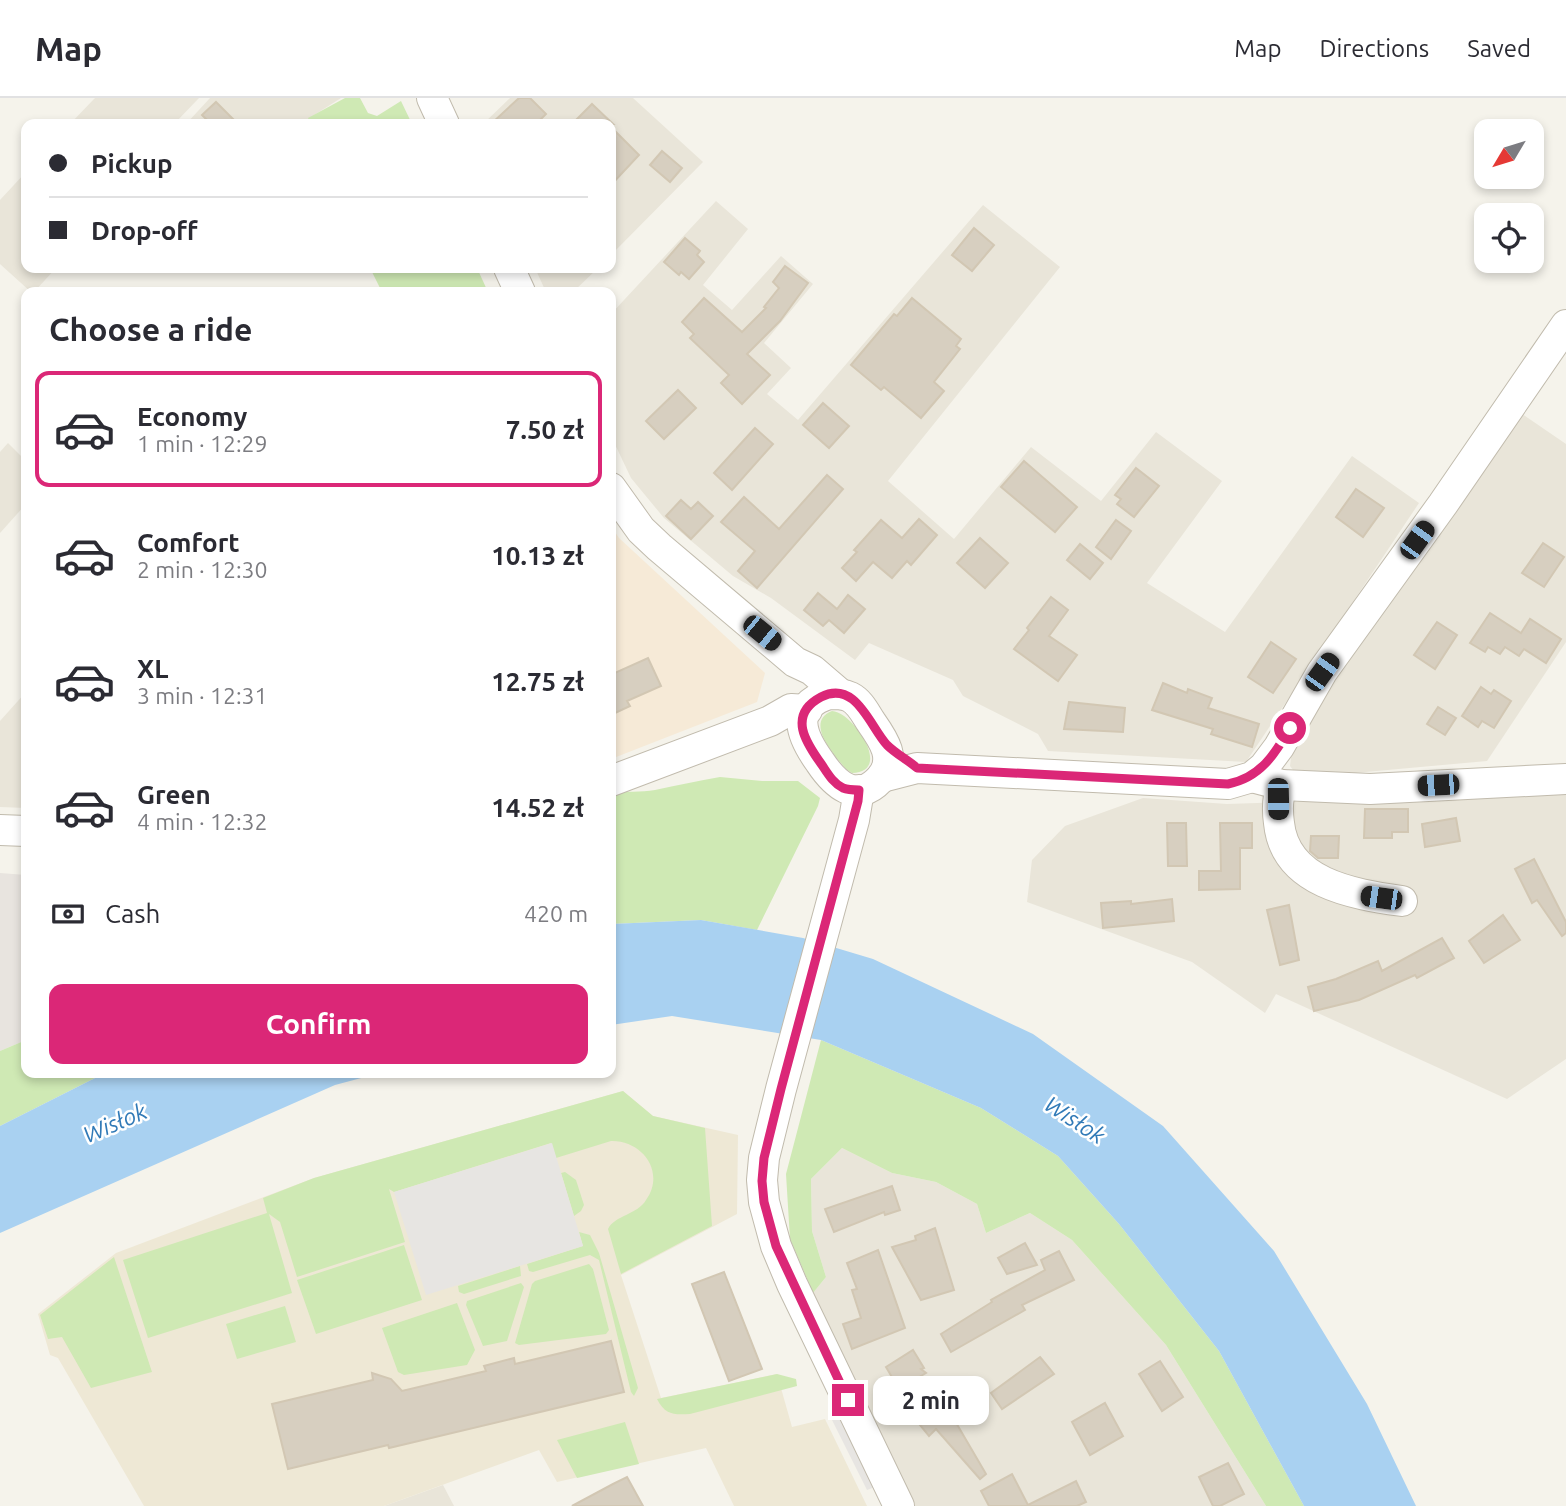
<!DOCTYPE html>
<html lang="en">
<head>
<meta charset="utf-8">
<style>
  body { margin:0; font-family:Ubuntu,sans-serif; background:#f2f2f3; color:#2b2b33; height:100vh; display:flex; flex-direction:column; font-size:26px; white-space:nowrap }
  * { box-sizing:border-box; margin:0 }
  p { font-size:23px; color:#7c7c81 }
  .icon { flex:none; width:38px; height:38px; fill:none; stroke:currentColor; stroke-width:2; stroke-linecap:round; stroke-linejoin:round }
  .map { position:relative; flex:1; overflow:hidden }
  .sheet { position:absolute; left:21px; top:189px; width:595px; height:791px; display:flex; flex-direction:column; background:#fff; border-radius:14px; box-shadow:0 4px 10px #0003 }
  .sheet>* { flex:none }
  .banner { position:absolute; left:21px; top:21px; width:595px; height:154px; border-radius:14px; box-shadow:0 4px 10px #0003; display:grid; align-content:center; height:154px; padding:0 28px; background:#fff }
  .needle { width:46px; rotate:232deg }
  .controls { position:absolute; left:1474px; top:21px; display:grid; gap:14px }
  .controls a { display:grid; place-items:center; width:70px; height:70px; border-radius:14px; background:#fff; box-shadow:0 4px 10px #0003; font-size:35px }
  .end { position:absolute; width:32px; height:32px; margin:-16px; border:9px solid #db2777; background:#fff; box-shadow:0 0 0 4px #fff }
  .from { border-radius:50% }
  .bubble { position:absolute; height:49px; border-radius:14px; background:#fff; box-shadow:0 4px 10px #0003; font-size:23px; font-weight:600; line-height:49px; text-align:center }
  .car { position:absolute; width:21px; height:42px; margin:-21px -10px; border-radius:9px; box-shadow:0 0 5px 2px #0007; background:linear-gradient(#222 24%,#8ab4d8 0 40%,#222 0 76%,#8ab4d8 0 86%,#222 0) }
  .banner b { display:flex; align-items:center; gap:24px; height:66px; font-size:26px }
  .banner b+b { border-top:2px solid #e1e1e2 }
  .banner i { width:18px; height:18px; background:#2b2b33 }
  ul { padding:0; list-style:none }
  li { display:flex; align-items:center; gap:21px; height:116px; margin:0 14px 10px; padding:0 14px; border:4px solid transparent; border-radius:14px }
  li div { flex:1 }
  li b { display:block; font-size:26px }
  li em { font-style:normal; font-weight:600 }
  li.on { border-color:#db2777 }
  li>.icon { width:63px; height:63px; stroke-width:1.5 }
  h2 { padding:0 28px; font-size:32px; line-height:84px }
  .pay { display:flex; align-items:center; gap:18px; height:77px; padding:0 28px; font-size:26px }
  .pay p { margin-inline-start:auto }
  .primary-button { display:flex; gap:14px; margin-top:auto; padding:14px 28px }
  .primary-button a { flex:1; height:80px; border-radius:14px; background:#db2777; color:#fff; font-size:28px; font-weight:600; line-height:80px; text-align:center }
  header { display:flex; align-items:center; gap:42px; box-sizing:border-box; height:98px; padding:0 35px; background:#fff; border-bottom:2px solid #e1e1e2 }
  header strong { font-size:33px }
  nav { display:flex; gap:38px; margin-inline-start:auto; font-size:24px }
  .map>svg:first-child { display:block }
</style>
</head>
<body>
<header>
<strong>Map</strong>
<nav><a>Map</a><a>Directions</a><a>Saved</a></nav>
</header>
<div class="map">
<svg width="1566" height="1408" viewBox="0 0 1566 1408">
  <rect width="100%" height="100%" fill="#f5f3eb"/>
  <g fill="#e9e5d9">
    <polygon points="95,0 199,0 174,26 70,26"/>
    <polygon points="210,0 341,0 300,26 186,26"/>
    <polygon points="510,0 633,0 703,64 611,157 611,26 483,26"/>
    <polygon points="26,74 26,170 56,170 34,194 31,194 0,166 0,102"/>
    <polygon points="716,103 748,131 703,187 732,212 781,158 813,186 764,245 791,270 767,296 798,322 983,107 1060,169 888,383 954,441 1031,349 1101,403 1156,334 1222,383 1147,485 1225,534 1352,358 1419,405 1246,664 1048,653 1038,636 963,598 953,582 869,545 855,562 771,500 733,478 664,420 631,380 611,338 611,216"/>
    <polygon points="535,170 598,170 573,194 546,194"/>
    <polygon points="1522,316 1566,346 1566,544 1487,663 1299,680 1290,668 1292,651 1332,580"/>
    <polygon points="8,345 26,363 26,406 0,435 0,354"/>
    <polygon points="26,594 26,710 0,709 0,623"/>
    <polygon points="1566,694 1566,961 1507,1001 1276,896 1265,915 1192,864 1027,804 1032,762 1065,728 1143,700 1227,706"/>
    <polygon points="842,1050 892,1075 936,1084 977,1106 986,1135 1030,1115 1072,1142 1166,1247 1266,1408 915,1408 813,1195 826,1179 812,1133 811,1081"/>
    <polygon points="443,1387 454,1408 384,1408"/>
  </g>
  <polygon fill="#f6ead7" points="611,428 619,440 765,575 757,604 611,661"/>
  <polygon fill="#e8e4df" points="0,775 26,777 26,942 0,953"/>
  <polygon fill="#eee8d5" points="623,993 653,1018 738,1037 737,1116 621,1177 661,1300 777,1276 792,1329 825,1321 867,1408 734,1408 706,1350 557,1384 539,1352 384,1408 144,1408 58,1260 50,1257 38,1216 116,1155 314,1080"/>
  <g fill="#cfe9b4">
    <polygon points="345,0 360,0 368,15 377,18 401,3 412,26 310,26 308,20"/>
    <polygon points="370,170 477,170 488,194 382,194"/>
    <path d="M 832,613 C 853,614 894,674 852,675 L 846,671 C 834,657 804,624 832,613 Z"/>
    <path d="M 720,679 L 762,683 L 798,683 L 820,700 L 818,708 L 757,832 L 701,822 L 611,826 L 611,696 C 625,692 641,695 655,692 C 677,687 698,683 720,679 Z"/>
    <polygon points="26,942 26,975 105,975 0,1028 0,953"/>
    <polygon points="821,942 981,1010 1058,1058 1119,1126 1219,1253 1304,1408 1266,1408 1166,1247 1072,1142 1030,1115 986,1135 977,1106 936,1084 892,1075 842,1050 811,1081 812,1133 826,1179 813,1195 790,1141 786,1076"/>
    <path d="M 623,993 L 653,1018 L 705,1030 L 712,1128 L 621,1176 L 608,1131 C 615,1117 637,1117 646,1102 C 666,1074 642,1042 611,1043 L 556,1060 L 551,1045 L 394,1094 L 389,1091 L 405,1144 L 297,1179 L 280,1124 L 269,1116 L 292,1195 L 148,1240 L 123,1162 L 267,1115 L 263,1100 L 314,1080 Z"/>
    <polygon points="565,1074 576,1082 584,1107 581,1113 574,1118 561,1075"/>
    <polygon points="579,1134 590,1137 599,1155 638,1290 634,1298 631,1294 599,1162 590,1157 533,1174 529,1173 527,1166 583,1148"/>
    <polygon points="404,1147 422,1202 316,1236 297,1182"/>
    <polygon points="114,1159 152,1274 91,1290 62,1239 48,1241 40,1217"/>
    <polygon points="589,1166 593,1171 609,1232 606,1236 519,1247 515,1245 532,1186 535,1183"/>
    <polygon points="520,1168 521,1178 464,1196 459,1194 458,1188"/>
    <polygon points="521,1185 524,1189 507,1243 483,1248 466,1207 467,1203"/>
    <polygon points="457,1205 475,1252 467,1267 404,1277 398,1274 382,1230"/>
    <polygon points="285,1208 296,1244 237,1261 226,1226"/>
    <path d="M 777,1276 L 796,1281 L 797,1288 L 690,1316 C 674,1317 665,1317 657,1301 Z"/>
    <polygon points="625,1324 639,1366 577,1380 557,1342"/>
  </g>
  <g fill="#e7e5e2">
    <polygon points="552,1045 583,1148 426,1197 394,1094"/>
    <polygon points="840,1308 880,1387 867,1392 831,1320"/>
  </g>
  <g fill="#a9d1f1">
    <polygon points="701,822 803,840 873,861 1033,936 1163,1028 1274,1153 1367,1306 1416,1408 1304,1408 1219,1253 1119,1126 1058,1058 981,1010 821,942 672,918 611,927 611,826"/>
    <polygon points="105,975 380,975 335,987 0,1135 0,1028"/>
  </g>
  <g fill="#d7cfc0" stroke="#d2c7b3" stroke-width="2">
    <polygon points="519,0 530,0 546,16 536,26 491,26"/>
    <polygon points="216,4 238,26 211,26 202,17"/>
    <polygon points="592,6 613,26 572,26"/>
    <polygon points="611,29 639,57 611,87"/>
    <polygon points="662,53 682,70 670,84 650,67"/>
    <polygon points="974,130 994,147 972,173 952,157"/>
    <polygon points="685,140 700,153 697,157 704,164 689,181 681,174 679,177 664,164"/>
    <polygon points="785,168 808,185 780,223 747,256 770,277 742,306 721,285 729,277 690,240 694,236 682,224 704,200 742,234 766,210 764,209 779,190 773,184"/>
    <polygon points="912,200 961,241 956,248 960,251 934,284 944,293 921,320 884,289 881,292 851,267 894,216 897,218"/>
    <polygon points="678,292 696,310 664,341 646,323"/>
    <polygon points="823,305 849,328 829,350 803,327"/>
    <polygon points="755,330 773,346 732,392 714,375"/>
    <polygon points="1024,363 1077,409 1055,434 1001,389"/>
    <polygon points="1136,370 1159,388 1134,419 1117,406 1121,401 1115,397"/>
    <polygon points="827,377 843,391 757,490 738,473 755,453 721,424 744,399 779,431"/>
    <polygon points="1356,391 1384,410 1363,439 1336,419"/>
    <polygon points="681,402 691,411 698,404 713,418 691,441 666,418"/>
    <polygon points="919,421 937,437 911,467 907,463 892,480 873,464 856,483 842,470 857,454 854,452 881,422 902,440"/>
    <polygon points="1116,422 1131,433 1111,461 1096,449"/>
    <polygon points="980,440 1008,465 985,490 957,465"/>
    <polygon points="1543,445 1564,459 1544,489 1522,475"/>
    <polygon points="1080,446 1103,465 1090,481 1067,462"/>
    <polygon points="818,495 837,511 848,497 865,511 844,535 829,522 823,528 804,512"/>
    <polygon points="1051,499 1068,512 1049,538 1077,557 1058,583 1014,551 1029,532 1027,530"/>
    <polygon points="1490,515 1521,535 1530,521 1561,541 1546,565 1524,551 1519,558 1505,549 1500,556 1488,549 1485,554 1470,545"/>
    <polygon points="1437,524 1457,537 1435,571 1414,557"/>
    <polygon points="1271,544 1296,561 1273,595 1248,579"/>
    <polygon points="648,560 661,588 627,603 630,608 611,617 611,565 615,575"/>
    <polygon points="1163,585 1187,595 1188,591 1212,600 1208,610 1259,626 1252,649 1211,636 1213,631 1152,612"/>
    <polygon points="1481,589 1491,596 1494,592 1511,603 1494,630 1482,623 1478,629 1462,618"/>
    <polygon points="1069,604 1125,610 1123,634 1064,631"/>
    <polygon points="1438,609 1456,620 1445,637 1427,626"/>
    <polygon points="1365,711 1408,711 1408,734 1392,734 1392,740 1364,740"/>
    <polygon points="1456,720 1460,743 1425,749 1422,726"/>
    <polygon points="1167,725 1186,725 1187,768 1168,768"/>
    <polygon points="1220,725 1252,725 1252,750 1240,750 1240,791 1199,792 1199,773 1221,773"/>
    <polygon points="1311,738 1339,738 1338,760 1318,760 1310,753"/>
    <polygon points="1534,761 1566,824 1566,835 1562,838 1537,802 1532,805 1515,771"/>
    <polygon points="1172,801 1174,823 1103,830 1101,805 1131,803 1131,806"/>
    <polygon points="1289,807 1299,862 1280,867 1267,812"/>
    <polygon points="1503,817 1520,842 1484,865 1469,843"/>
    <polygon points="1442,840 1454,860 1417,880 1415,877 1359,902 1314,913 1308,889 1336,881 1378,863 1382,873"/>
    <polygon points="892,1088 900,1112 885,1117 884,1114 834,1134 825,1111"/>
    <polygon points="935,1130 954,1192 921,1202 892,1149 916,1142 915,1138"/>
    <polygon points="1025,1145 1037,1167 1007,1176 998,1160"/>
    <polygon points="878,1152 905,1230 852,1251 843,1226 861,1220 852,1192 857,1191 847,1165"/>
    <polygon points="1059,1153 1074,1182 1022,1207 1025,1212 951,1254 941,1236 992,1204 991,1202 1045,1172 1041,1162"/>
    <polygon points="724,1174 762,1271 729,1283 692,1186"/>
    <polygon points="611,1243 624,1294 389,1350 388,1347 288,1371 272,1306 373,1282 372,1275 391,1281 402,1293 486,1273 484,1268 514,1260 515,1266"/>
    <polygon points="913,1252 924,1270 921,1271 926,1275 899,1291 886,1269"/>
    <polygon points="1040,1259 1054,1276 1002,1311 991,1295"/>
    <polygon points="1160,1263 1183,1299 1162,1313 1139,1276"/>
    <polygon points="941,1299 986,1376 980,1381 936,1331 929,1338 915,1321"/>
    <polygon points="1105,1305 1123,1338 1090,1357 1072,1324"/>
    <polygon points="1228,1365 1244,1396 1220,1408 1213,1408 1199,1379"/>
    <polygon points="1012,1376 1028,1407 1076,1383 1086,1404 1077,1408 989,1408 981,1393"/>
    <polygon points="627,1379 643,1408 572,1408 613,1386"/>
  </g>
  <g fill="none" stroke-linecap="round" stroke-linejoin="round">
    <defs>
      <g id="minor">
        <polyline points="432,0 444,26"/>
        <polyline points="509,170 520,194"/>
        <polyline points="611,390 641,432 659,449 795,564 812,572 840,596"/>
        <path d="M 829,596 C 837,596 844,596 850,599 C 860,604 865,615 871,624 C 883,641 898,662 880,681 C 856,707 834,685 820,664 C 802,639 788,609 829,596 Z"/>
        <polyline points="882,679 917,670 1228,686 1252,679 1264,669 1279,649 1322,574 1443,406 1566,227"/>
        <polyline points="1252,679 1282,687 1370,691 1566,681"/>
        <polyline points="611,683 770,623 791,611 807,612"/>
        <path d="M 1282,687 C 1277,700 1277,711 1279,725 C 1285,785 1352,796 1402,803"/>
        <polyline points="859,692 854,722 781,991 764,1060 762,1082 764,1104 776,1148 792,1186 899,1408"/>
        <polyline points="0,732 26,733"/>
      </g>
    </defs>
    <use href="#minor" stroke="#c1bbad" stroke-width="32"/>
    <use href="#minor" stroke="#fff" stroke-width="30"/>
  </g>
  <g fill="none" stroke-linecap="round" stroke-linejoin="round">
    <path stroke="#db2777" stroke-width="9" d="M 848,1302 L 776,1148 L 764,1104 L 762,1083 L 764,1060 L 781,991 L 858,703 L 859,692 C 854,692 848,692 843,690 C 833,685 828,676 822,667 C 806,645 787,617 821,599 C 856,581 870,629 887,647 C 896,656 908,662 917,670 L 1228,686 C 1260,680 1275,656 1290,630"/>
  </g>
  <g text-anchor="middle" stroke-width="5" stroke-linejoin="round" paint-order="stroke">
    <g font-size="23" font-style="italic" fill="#317ab7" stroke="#fff">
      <text transform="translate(1075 1022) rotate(33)" y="8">Wisłok</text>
      <text transform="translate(115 1025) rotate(-23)" y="8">Wisłok</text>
    </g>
  </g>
</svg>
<div class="controls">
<a><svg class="needle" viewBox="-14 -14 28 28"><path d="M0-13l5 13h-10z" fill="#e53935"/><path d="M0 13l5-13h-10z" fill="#7c7c81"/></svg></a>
<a><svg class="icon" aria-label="locate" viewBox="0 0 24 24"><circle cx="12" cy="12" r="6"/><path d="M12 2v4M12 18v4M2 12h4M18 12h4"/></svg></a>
</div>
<i class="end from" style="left:1290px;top:630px"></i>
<i class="end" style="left:848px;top:1302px"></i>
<div class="bubble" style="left:873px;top:1278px;width:116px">2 min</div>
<i class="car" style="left:1417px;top:442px;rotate:36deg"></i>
<i class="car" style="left:762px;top:535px;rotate:129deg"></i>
<i class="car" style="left:1322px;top:574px;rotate:36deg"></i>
<i class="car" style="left:1438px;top:687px;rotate:267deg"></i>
<i class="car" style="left:1278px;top:701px;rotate:179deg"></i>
<i class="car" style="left:1381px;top:800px;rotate:278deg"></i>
<div class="banner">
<b><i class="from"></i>Pickup</b>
<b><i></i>Drop-off</b>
</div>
<section class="sheet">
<h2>Choose a ride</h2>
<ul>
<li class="on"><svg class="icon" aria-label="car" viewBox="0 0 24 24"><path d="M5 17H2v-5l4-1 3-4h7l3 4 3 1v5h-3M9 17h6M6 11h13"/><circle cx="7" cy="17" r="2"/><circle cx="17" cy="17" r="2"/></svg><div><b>Economy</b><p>1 min · 12:29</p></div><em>7.50 zł</em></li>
<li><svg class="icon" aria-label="car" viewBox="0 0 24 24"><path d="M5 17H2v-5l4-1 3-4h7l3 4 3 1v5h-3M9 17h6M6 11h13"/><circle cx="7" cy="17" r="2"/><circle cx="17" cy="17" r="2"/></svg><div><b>Comfort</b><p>2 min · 12:30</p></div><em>10.13 zł</em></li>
<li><svg class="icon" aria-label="car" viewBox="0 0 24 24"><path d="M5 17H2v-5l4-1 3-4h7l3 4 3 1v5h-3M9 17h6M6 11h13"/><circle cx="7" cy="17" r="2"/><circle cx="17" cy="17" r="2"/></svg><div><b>XL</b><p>3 min · 12:31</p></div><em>12.75 zł</em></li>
<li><svg class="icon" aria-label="car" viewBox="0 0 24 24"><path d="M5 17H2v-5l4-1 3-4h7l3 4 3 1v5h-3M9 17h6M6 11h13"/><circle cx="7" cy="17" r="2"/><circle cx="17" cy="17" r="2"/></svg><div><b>Green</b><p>4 min · 12:32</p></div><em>14.52 zł</em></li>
</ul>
<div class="pay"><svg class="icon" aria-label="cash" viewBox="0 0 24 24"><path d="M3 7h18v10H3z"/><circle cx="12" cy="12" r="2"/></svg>Cash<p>420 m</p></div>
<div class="primary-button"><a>Confirm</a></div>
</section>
</div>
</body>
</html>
